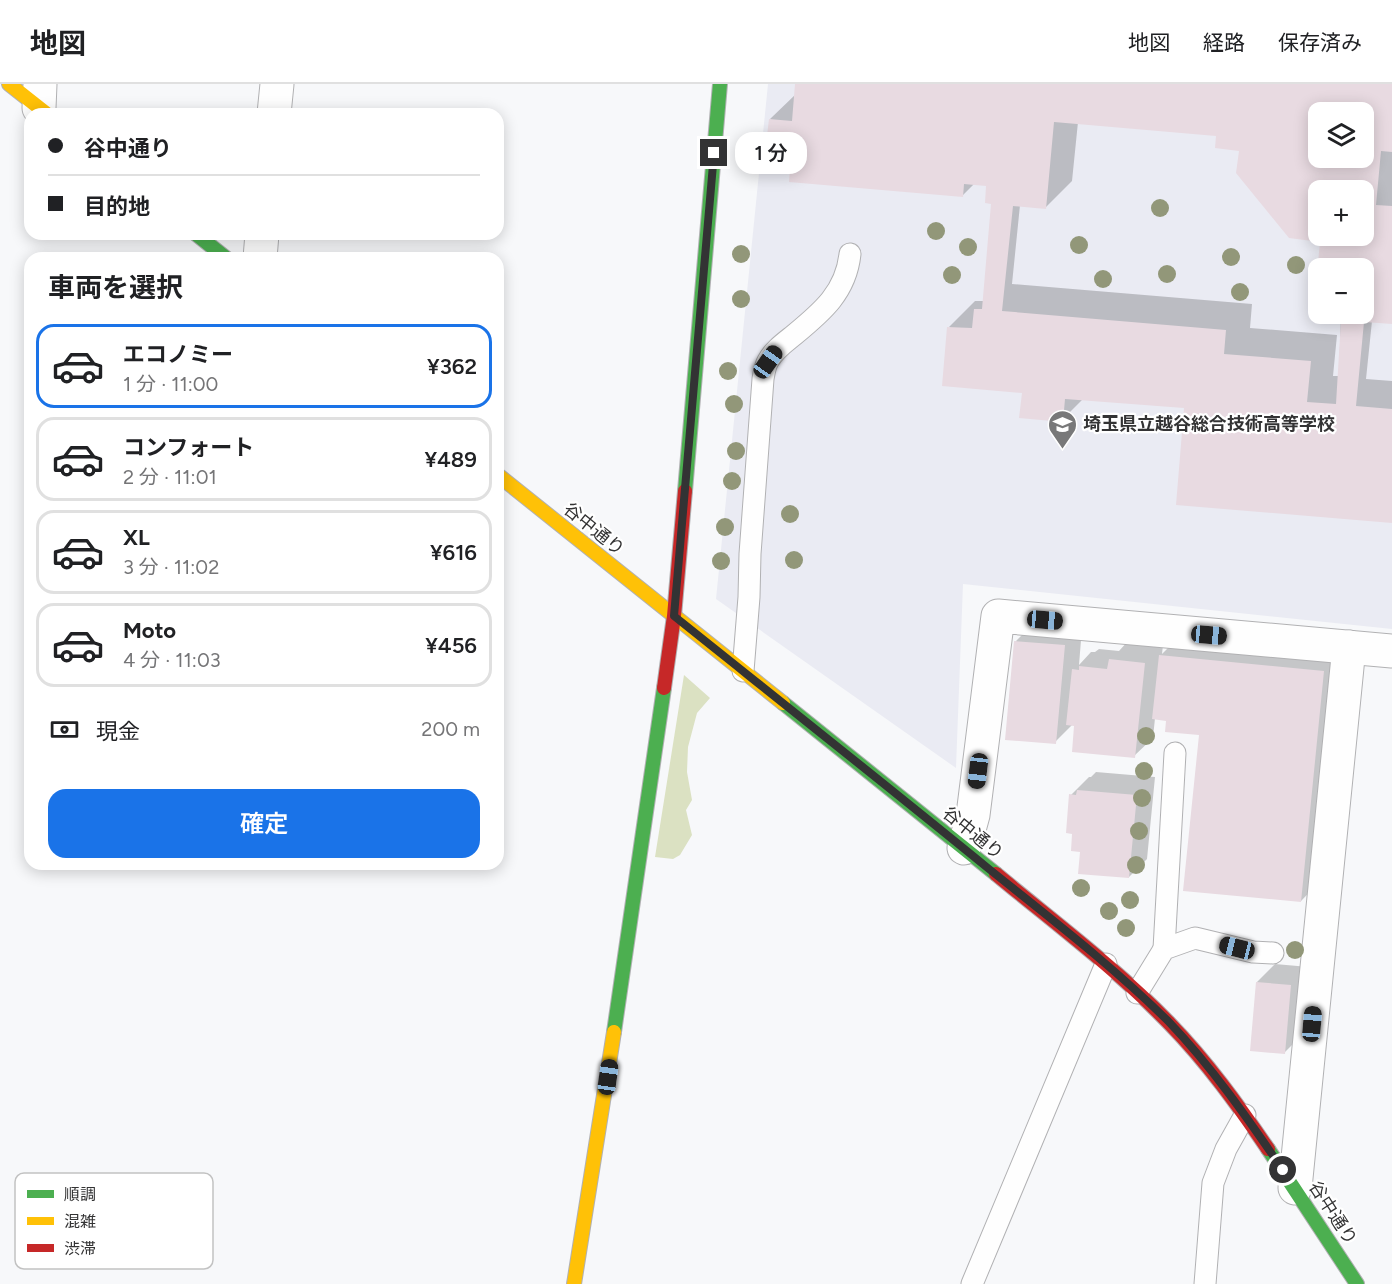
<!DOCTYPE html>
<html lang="ja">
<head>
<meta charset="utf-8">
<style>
  body { margin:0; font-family:Figtree,"Noto Sans JP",sans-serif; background:#f2f2f2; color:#202124; height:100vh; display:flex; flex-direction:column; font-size:22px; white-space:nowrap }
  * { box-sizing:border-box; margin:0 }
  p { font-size:20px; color:#757577 }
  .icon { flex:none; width:33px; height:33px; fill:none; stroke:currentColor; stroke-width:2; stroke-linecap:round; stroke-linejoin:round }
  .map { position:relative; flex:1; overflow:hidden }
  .side { position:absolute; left:24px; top:168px; width:480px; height:618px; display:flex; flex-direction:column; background:#fff; border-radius:18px; box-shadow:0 3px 15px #0003 }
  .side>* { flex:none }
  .banner { position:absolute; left:24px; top:24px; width:480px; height:132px; border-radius:18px; box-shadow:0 3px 15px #0003; display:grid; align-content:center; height:132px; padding:0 24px; background:#fff }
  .controls { position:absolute; left:1308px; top:18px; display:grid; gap:12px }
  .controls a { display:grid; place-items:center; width:66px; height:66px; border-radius:12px; background:#fff; box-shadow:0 3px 15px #0003; font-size:30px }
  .end { position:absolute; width:27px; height:27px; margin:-14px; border:8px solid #333334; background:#fff; box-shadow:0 0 0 3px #fff }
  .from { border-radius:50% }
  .bubble { position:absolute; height:42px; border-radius:18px; background:#fff; box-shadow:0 3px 15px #0003; font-size:20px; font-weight:600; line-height:42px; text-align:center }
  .car { position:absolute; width:18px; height:36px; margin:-18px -9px; border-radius:8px; box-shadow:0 0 4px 2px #0007; background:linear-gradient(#222 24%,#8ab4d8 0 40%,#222 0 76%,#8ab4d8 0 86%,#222 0) }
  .banner b { display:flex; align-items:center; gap:21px; height:57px; font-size:22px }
  .banner b+b { border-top:2px solid #e0e0e0 }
  .banner i { width:15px; height:15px; background:#202124 }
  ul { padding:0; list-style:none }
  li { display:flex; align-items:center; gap:18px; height:84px; margin:0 12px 9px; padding:0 12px; border:3px solid #e0e0e0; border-radius:18px }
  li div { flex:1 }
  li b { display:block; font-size:22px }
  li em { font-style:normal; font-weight:600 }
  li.on { border-color:#1a73e8 }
  li>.icon { width:54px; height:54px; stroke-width:1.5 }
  h2 { padding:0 24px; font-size:27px; line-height:72px }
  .pay { display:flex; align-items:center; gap:15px; height:66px; padding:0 24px; font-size:22px }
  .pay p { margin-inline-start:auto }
  .primary-button { display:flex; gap:12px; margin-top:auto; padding:12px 24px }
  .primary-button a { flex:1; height:69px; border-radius:18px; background:#1a73e8; color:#fff; font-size:24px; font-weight:600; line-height:69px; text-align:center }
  header { display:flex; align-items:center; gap:36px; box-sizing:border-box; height:84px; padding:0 30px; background:#fff; border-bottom:2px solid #e0e0e0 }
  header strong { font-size:28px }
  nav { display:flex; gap:33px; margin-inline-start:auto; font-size:21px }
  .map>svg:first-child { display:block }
</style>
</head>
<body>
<header>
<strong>地図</strong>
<nav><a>地図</a><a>経路</a><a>保存済み</a></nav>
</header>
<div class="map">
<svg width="1392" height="1200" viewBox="0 0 1392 1200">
  <rect width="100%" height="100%" fill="#f7f8fa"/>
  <path fill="#eaebf3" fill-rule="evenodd" d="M 768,0 L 1392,0 L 1392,545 L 963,500 L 956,684 L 716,515 ZM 1318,28 L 1364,28 L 1364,74 L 1318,74 ZM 1318,106 L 1364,106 L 1364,152 L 1318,152 ZM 1318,184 L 1364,184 L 1364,230 L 1318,230 Z"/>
  <polygon fill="#dbe1c2" points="684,591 710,614 697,629 688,663 687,688 692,716 686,726 692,751 680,771 673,775 655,773"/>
  <g fill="#0003" fill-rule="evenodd">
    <path d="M 797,0 L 1392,0 L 1392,239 L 1372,237 L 1366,295 L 1392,297 L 1392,438 L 1186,323 L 1083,315 L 1062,336 L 1023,308 L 949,243 L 975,217 L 984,217 L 992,120 L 988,101 L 974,100 L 962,112 L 793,69 L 770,35 L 796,10 ZM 1318,28 L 1364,28 L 1364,74 L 1318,74 ZM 1078,38 L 1218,51 L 1240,65 L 1321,156 L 1346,179 L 1345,184 L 1364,184 L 1364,230 L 1341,230 L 1339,292 L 1333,292 L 1337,251 L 1250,244 L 1252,220 L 1012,200 L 1020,121 L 1046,123 L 1072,97 ZM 1318,106 L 1364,106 L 1364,152 L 1318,152 Z"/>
    <polygon points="1194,538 1357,554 1334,783 1301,817 1201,650 1167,635 1155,634 1153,654 1134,672 1076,640 1073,640 1055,658 1015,558 1033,540 1082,544 1079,581 1091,568 1095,568 1099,565 1119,567 1128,557 1163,561 1162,570"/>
    <polygon points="1096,688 1155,693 1147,775 1129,793 1082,767 1071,711 1089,693 1091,693"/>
    <polygon points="1275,880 1309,883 1303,950 1285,968 1257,898"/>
  </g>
  <g fill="#e8dae1" fill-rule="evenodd">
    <path d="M 795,0 L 1392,0 L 1392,68 L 1381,67 L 1376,121 L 1392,122 L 1392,240 L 1364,238 L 1356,322 L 1392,325 L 1392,439 L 1176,421 L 1184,324 L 1065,315 L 1063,338 L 1019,334 L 1022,309 L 942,302 L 947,243 L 972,244 L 974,225 L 982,225 L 991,120 L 985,119 L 986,102 L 964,100 L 963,113 L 789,98 L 791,70 L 765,68 L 769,35 L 792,37 ZM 1318,28 L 1364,28 L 1364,74 L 1318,74 ZM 1054,38 L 1216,52 L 1215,64 L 1239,67 L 1236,89 L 1289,154 L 1320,158 L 1318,179 L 1344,181 L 1344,184 L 1364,184 L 1364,230 L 1340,230 L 1339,236 L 1341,236 L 1336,320 L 1307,318 L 1311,277 L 1224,270 L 1226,246 L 1002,227 L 1013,122 L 1046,125 ZM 1318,106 L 1364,106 L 1364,152 L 1318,152 Z"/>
    <polygon points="1014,557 1065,561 1056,660 1005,656"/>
    <polygon points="1159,571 1324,587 1301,818 1183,807 1199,651 1165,648 1166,637 1152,635"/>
    <polygon points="1109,575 1145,579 1135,674 1072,668 1074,642 1066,641 1072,585 1079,586 1079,582 1107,585"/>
    <polygon points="1077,706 1137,711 1129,794 1078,790 1080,768 1071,767 1072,750 1066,749 1069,710 1076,711"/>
    <polygon points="1256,898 1291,901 1285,970 1250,967"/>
  </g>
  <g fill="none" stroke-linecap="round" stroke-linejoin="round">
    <defs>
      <g id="lane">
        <path d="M 743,587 L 749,513 L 750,470 L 763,295 C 764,289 765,282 768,277 C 774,266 784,259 794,251 C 822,228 846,208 850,170"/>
        <polyline points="1164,865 1175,669"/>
        <polyline points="1137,909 1164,865 1195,854 1253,868 1273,869"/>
        <polyline points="972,1200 1106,880"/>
        <polyline points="1205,1200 1213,1099 1226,1065 1245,1031"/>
      </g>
      <g id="street">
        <polyline points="39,24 40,0"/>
        <polyline points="274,30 277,0"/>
        <polyline points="260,174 262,150"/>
        <polyline points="964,764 973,731 998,532 1392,567"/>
        <polyline points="1295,1104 1349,563"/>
      </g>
      <g id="fast">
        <polyline points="196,150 226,174"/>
        <polyline points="685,407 720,0"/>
        <polyline points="783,619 996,790"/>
        <polyline points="614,948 664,604"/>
        <polyline points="1268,1065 1357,1200"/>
      </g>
      <g id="slow">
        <polyline points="9,0 47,30"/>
        <polyline points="498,391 783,619"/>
        <polyline points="574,1200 614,948"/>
      </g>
      <g id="jam">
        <polyline points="664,604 674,532 685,407"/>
        <path d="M 996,790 C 1055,839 1117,885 1170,940 C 1207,978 1238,1021 1268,1065"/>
      </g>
    </defs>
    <use href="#lane" stroke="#b1b1b3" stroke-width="23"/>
    <use href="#street" stroke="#b1b1b3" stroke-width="35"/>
    <use href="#fast" stroke="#b1b1b3" stroke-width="16"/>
    <use href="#slow" stroke="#b1b1b3" stroke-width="16"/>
    <use href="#jam" stroke="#b1b1b3" stroke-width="16"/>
    <use href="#lane" stroke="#fefefe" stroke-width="21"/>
    <use href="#street" stroke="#fefefe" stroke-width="33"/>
    <use href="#fast" stroke="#4caf50" stroke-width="14"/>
    <use href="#slow" stroke="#ffc107" stroke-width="14"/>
    <use href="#jam" stroke="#c62828" stroke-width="14"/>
  </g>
  <g fill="#929779">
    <circle cx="1160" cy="124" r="9"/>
    <circle cx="936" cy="147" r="9"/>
    <circle cx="1079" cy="161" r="9"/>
    <circle cx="968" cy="163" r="9"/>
    <circle cx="741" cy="170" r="9"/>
    <circle cx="1231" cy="173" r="9"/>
    <circle cx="1296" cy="181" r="9"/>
    <circle cx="1167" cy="190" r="9"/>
    <circle cx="952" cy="191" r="9"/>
    <circle cx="1103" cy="195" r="9"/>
    <circle cx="1240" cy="208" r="9"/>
    <circle cx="741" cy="215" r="9"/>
    <circle cx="728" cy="287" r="9"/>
    <circle cx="734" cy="320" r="9"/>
    <circle cx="736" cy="367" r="9"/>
    <circle cx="732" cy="397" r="9"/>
    <circle cx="790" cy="430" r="9"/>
    <circle cx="725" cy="443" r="9"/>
    <circle cx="794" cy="476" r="9"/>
    <circle cx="721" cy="477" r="9"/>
    <circle cx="1146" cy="652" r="9"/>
    <circle cx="1144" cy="687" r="9"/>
    <circle cx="1142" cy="714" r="9"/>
    <circle cx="1139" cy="747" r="9"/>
    <circle cx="1136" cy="781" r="9"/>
    <circle cx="1081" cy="804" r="9"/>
    <circle cx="1130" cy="816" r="9"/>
    <circle cx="1109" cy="827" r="9"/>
    <circle cx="1126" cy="844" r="9"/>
    <circle cx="1295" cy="866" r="9"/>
  </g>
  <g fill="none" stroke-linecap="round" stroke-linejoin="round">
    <path stroke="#333334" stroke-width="8" d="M 714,69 L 674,532 C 779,616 885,700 989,785 C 1050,834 1114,883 1169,938 C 1212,983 1248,1035 1283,1086"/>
  </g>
  <defs>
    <symbol id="school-pin" viewBox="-11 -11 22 30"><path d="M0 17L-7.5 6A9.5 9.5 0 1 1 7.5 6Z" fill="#787879" stroke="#fff"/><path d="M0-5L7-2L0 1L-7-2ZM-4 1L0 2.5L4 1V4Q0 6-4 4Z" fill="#fff"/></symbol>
  </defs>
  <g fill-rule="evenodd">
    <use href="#school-pin" x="1046" y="324" width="33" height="45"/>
  </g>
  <g text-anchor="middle" stroke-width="4.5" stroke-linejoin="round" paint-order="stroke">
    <g font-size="18" font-weight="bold" fill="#333334" stroke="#fff" text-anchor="start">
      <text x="1083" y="346">埼玉県立越谷総合技術高等学校</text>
    </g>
    <g font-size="18" fill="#333334" stroke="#fff">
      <text transform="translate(594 445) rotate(39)" y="6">谷中通り</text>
      <text transform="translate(973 749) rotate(39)" y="6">谷中通り</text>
      <text transform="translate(1333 1129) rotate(57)" y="6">谷中通り</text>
    </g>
  </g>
  <rect x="15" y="1089" width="198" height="96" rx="9" fill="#fff" stroke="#c2c2c2" stroke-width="1.5"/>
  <rect x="27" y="1106" width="27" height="8" fill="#4caf50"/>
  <rect x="27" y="1133" width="27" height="8" fill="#ffc107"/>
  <rect x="27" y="1160" width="27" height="8" fill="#c62828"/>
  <g font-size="16" fill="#333334">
    <text x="64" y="1116">順調</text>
    <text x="64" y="1143">混雑</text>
    <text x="64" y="1170">渋滞</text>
  </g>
</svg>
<div class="controls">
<a><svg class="icon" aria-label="layers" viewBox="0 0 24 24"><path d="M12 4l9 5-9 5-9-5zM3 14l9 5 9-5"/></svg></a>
<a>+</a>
<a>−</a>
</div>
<i class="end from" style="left:1283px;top:1086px"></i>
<i class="end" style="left:714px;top:69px"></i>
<div class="bubble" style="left:735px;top:48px;width:72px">1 分</div>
<i class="car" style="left:768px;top:278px;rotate:35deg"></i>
<i class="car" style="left:1045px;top:536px;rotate:95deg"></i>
<i class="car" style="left:1209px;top:551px;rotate:95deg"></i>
<i class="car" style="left:978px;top:687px;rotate:187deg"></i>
<i class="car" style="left:1237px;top:864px;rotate:284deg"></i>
<i class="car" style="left:1312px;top:940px;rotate:5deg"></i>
<i class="car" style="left:608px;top:993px;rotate:8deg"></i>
<div class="banner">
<b><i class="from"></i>谷中通り</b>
<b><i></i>目的地</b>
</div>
<section class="side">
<h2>車両を選択</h2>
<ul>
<li class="on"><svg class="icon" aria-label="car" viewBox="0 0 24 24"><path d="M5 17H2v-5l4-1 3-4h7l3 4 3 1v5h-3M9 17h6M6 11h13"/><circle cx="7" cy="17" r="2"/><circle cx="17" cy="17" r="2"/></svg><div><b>エコノミー</b><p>1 分 · 11:00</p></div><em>¥362</em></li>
<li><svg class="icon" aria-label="car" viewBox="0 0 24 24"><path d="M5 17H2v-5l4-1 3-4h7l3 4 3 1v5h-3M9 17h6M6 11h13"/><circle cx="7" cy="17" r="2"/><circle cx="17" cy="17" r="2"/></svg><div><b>コンフォート</b><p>2 分 · 11:01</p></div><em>¥489</em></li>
<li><svg class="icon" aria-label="car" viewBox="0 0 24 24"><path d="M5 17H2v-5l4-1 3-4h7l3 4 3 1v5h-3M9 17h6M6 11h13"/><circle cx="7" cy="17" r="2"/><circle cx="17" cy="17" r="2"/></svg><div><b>XL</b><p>3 分 · 11:02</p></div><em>¥616</em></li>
<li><svg class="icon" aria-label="car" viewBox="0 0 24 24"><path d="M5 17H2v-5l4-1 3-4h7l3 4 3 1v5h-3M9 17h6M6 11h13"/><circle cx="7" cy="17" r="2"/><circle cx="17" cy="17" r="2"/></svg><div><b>Moto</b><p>4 分 · 11:03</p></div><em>¥456</em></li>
</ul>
<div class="pay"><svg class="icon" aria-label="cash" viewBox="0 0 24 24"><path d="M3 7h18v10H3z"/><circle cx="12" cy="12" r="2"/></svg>現金<p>200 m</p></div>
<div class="primary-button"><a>確定</a></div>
</section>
</div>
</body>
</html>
